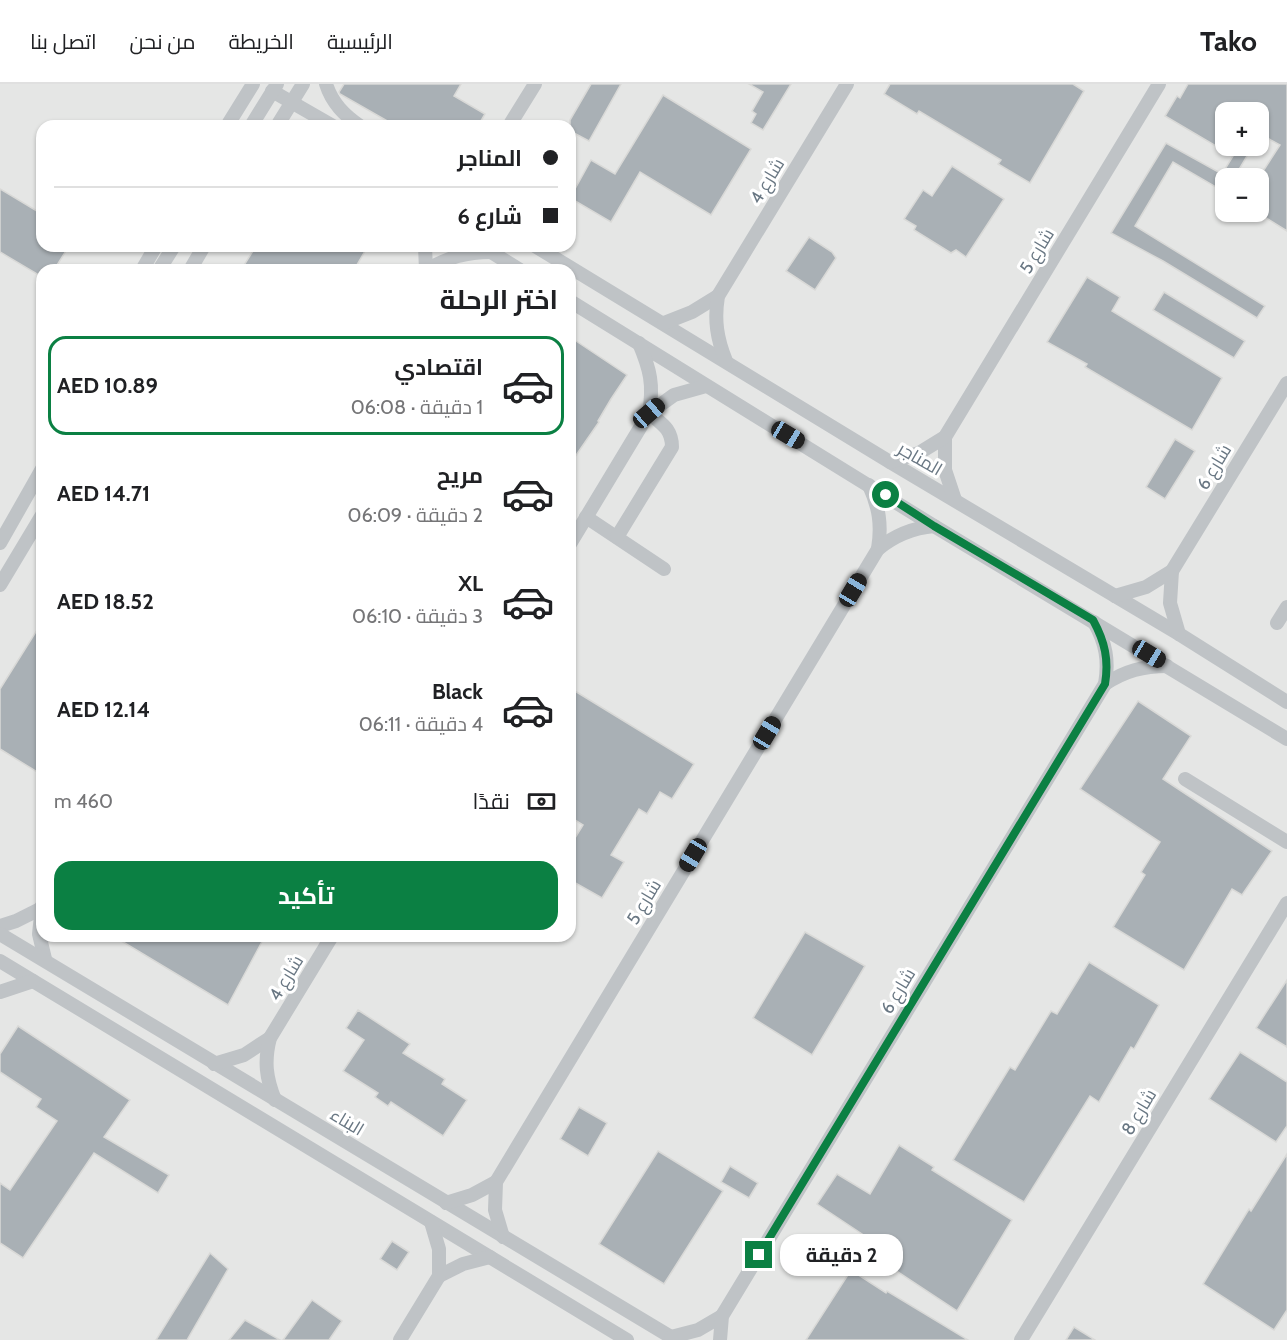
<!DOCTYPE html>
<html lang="ar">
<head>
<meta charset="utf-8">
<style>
  body { margin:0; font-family:Cabin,Cairo,sans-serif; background:#f2f2f2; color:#202124; direction:rtl; height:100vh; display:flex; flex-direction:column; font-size:22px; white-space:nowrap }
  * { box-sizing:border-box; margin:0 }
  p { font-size:20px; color:#757577 }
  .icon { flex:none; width:33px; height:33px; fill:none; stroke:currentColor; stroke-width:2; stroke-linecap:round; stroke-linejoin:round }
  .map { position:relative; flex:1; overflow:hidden; direction:ltr }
  .side { position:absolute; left:36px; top:180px; width:540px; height:678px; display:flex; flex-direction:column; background:#fff; border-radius:18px; box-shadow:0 2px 4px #0004; direction:rtl }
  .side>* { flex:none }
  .top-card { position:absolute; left:36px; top:36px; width:540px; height:132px; border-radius:18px; box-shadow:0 2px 4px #0004; direction:rtl; display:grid; align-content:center; height:132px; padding:0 18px; background:#fff }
  .fabs { position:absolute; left:1215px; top:18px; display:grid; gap:12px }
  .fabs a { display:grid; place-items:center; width:54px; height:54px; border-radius:12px; background:#fff; box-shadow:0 2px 4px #0004; font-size:30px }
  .end { position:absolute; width:27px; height:27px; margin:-14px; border:8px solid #0b8043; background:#fff; box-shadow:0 0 0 3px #fff }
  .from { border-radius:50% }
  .bubble { position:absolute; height:42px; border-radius:18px; background:#fff; box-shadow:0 2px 4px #0004; font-size:20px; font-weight:700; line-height:42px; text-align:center; direction:rtl }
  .car { position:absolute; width:18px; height:36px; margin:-18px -9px; border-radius:8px; box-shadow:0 0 4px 2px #0007; background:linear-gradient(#222 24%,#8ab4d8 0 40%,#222 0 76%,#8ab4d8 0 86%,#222 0) }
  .top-card b { display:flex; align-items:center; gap:21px; height:57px; font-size:22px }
  .top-card b+b { border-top:2px solid #e0e0e0 }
  .top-card i { width:15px; height:15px; background:#202124 }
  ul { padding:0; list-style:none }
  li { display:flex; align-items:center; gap:18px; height:99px; margin:0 12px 9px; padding:0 6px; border:3px solid transparent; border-radius:18px }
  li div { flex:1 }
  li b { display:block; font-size:22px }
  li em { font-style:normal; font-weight:700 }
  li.on { border-color:#0b8043 }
  li>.icon { width:54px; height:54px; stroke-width:1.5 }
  h2 { padding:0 18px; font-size:27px; line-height:72px }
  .pay { display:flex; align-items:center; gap:15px; height:66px; padding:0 18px; font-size:22px }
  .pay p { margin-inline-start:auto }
  .primary-button { display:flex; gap:12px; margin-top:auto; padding:12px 18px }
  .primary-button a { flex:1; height:69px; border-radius:18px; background:#0b8043; color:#fff; font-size:24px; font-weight:700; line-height:69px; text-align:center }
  header { display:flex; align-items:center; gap:36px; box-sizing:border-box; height:84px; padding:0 30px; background:#fff; border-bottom:2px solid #e0e0e0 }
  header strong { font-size:28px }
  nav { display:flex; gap:33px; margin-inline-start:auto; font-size:21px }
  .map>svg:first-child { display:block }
</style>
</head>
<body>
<header>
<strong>Tako</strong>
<nav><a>الرئيسية</a><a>الخريطة</a><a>من نحن</a><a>اتصل بنا</a></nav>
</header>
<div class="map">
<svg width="1287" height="1256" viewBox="0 0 1287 1256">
  <rect width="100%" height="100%" fill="#f7f7f5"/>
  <path fill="#e5e6e5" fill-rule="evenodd" d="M 0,0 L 1287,0 L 1287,1256 L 0,1256 ZM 1226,28 L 1258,28 L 1258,62 L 1226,62 ZM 42,42 L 570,42 L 570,162 L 42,162 ZM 1226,94 L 1258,94 L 1258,128 L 1226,128 ZM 42,186 L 570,186 L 570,852 L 42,852 Z"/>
  <g fill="#a9b0b5" stroke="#d9d9d7" stroke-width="1.5">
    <polygon points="344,0 461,0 454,12 485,30 478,42 396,42 340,10 339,8"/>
    <polygon points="591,0 621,0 589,57 570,47 570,36"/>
    <polygon points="749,0 791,0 763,46 751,39 756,30 752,27 763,8"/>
    <polygon points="890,0 1073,0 1084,7 1030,99 998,80 1001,76 919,27 917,30 884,10"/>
    <polygon points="1188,0 1287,0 1287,147 1258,129 1258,95 1280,61 1258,49 1258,28 1226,28 1226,62 1253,62 1234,94 1226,94 1226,109 1173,78 1135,142 1265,222 1257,234 1163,177 1111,149 1166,59 1222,90 1233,72 1165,32 1177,12 1180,14"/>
    <polygon points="663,11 751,65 711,131 640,88 611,138 570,114 591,76 615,90"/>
    <polygon points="952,82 1004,115 966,173 956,166 951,169 914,146 916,142 904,135 923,106 932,112"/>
    <polygon points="0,105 42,130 42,162 69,162 54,186 42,186 42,193 0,168"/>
    <polygon points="809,153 832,168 836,174 815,206 786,187"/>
    <polygon points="256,162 368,162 354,186 241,186"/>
    <polygon points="1087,193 1120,213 1112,227 1222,294 1192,346 1085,283 1087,280 1047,258"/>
    <polygon points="1164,208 1245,257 1234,274 1153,226"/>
    <polygon points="570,253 627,291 611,315 598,337 599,338 570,380"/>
    <polygon points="1175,355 1195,367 1165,415 1146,403"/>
    <polygon points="42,538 42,691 0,665 0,605"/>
    <polygon points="570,604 694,680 672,715 660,708 647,730 639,725 611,771 624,778 602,814 570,796 570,762 583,741 570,733"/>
    <polygon points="1138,617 1191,652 1163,695 1272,767 1242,811 1232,805 1184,886 1113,843 1145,791 1141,788 1160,758 1080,705"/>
    <polygon points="805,848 865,882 812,971 753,934"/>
    <polygon points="113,852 265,852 228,921"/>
    <polygon points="1089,878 1159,921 1134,965 1131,963 1099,1018 1090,1012 1024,1118 953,1076 1010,983 1015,986 1051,927 1057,930"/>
    <polygon points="1287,896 1287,963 1256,944"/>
    <polygon points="358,926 410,960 403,969 445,995 442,1000 467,1016 443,1052 391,1018 388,1022 375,1013 378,1009 343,987 364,956 346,944"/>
    <polygon points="18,942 130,1016 104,1053 169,1091 158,1109 94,1069 23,1174 0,1159 0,1099 10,1106 57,1037 36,1023 41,1015 0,988 0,970"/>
    <polygon points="1240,968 1287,998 1287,1042 1276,1058 1209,1015"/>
    <polygon points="579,1023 607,1039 588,1072 560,1055"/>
    <polygon points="899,1061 934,1083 932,1086 1012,1136 957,1227 895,1186 901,1176 817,1120 837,1090 870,1110"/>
    <polygon points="658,1067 723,1107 664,1200 599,1160"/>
    <polygon points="1287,1070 1287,1226 1274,1246 1203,1200 1249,1125 1251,1127"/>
    <polygon points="730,1082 758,1099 749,1114 721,1098"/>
    <polygon points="392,1157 409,1168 397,1186 380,1175"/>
    <polygon points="210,1169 228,1185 187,1256 156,1256"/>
    <polygon points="851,1186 886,1209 887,1207 968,1256 806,1256"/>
    <polygon points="312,1216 342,1237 329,1256 283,1256"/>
    <polygon points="245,1236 280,1256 229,1256"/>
    <polygon points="1074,1243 1095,1256 1066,1256"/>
  </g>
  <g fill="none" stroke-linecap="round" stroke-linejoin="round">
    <g stroke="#bfc3c6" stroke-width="14">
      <path d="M 326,0 C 332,19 344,31 360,42"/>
      <polyline points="272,7 333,42"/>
      <polyline points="227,42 253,0"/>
      <polyline points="251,42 277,0"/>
      <polyline points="277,42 303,0"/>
      <polyline points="509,42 535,0"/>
      <polyline points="425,162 426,186"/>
      <polyline points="535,162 890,378 1179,550 1287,618"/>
      <polyline points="483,163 520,186"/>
      <polyline points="142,186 156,162"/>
      <polyline points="159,186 174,162"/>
      <polyline points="190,186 204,162"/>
      <path d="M 427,186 C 448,173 467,168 491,168"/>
      <polyline points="570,217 934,442 1287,655"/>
      <polyline points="664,239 692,228 718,212"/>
      <path d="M 639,259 C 650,285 654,301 649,329"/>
      <path d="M 726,277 C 717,255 714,236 718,212 L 847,0"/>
      <polyline points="945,353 945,386 955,416"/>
      <polyline points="890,378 919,369 945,353 1159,0"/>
      <path d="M 869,401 C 879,423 882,441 878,465"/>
      <polyline points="586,433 664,485"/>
      <path d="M 617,453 L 672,363 C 672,345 662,340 649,329"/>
      <polyline points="0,459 42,385"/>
      <polyline points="570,460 649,329 674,311 706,302"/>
      <polyline points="1172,487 1170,519 1179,550"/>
      <polyline points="0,501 42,431"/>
      <polyline points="1115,512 1146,503 1172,487 1287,299"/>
      <polyline points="1277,539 1287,523"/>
      <path d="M 1105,600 C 1125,587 1143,582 1167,582"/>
      <polyline points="1185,695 1287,758"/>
      <polyline points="42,822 39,850 45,875"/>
      <polyline points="0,842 16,837 40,825"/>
      <polyline points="0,850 676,1256"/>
      <polyline points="0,877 627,1256"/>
      <polyline points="0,908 33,897"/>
      <polyline points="214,980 244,971 270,954"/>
      <path d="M 275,1016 C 266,994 264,977 270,954 L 332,852"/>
      <polyline points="446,1119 472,1111 496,1098"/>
      <path d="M 503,1153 L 495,1126 L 496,1098 L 878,465 C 895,451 912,444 934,442"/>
      <polyline points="439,1192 463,1180 490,1173"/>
      <polyline points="671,1253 698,1246 722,1232"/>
      <polyline points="400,1256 439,1192 439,1165 431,1138"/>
      <path d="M 720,1256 L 722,1232 L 1105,600 C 1109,577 1106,559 1094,538"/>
      <polyline points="1021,1256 1287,819"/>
    </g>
  </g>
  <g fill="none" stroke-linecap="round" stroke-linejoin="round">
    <path stroke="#0b8043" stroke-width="8" d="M 759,1171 L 1105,600 C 1109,576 1105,558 1093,536 L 934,442 L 886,411"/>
  </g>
  <g text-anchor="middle" stroke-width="6" stroke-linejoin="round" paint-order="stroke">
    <g font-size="18" fill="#697783" stroke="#fff">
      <text transform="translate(767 97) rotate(-59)" y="6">شارع 4</text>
      <text transform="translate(1037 167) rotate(-59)" y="6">شارع 5</text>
      <text transform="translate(920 375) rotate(30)" y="6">المناجر</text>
      <text transform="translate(1214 383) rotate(-59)" y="6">شارع 6</text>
      <text transform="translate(644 818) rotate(-59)" y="6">شارع 5</text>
      <text transform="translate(286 894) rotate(-59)" y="6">شارع 4</text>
      <text transform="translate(898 907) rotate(-59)" y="6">شارع 6</text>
      <text transform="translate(1139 1028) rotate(-59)" y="6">شارع 8</text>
      <text transform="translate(347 1038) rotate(31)" y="6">البناء</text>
    </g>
  </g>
</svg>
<div class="fabs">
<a>+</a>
<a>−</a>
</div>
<i class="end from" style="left:886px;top:411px"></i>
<i class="end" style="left:759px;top:1171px"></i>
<div class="bubble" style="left:780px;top:1150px;width:123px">2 دقيقة</div>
<i class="car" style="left:649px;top:329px;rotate:49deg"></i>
<i class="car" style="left:788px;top:351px;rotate:121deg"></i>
<i class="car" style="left:853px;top:506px;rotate:31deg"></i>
<i class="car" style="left:1149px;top:570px;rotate:121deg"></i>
<i class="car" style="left:767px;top:649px;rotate:31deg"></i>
<i class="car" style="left:693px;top:771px;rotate:211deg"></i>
<div class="top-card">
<b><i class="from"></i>المناجر</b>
<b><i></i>شارع 6</b>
</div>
<section class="side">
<h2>اختر الرحلة</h2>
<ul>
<li class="on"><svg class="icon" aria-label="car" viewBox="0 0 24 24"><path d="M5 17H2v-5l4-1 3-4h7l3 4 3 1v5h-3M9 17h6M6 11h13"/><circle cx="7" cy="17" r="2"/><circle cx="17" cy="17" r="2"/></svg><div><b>اقتصادي</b><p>1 دقيقة · 06:08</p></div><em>AED 10.89</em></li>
<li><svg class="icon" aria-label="car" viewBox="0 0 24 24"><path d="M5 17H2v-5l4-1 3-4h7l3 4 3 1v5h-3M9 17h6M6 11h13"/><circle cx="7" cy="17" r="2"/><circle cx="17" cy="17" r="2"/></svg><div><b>مريح</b><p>2 دقيقة · 06:09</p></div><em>AED 14.71</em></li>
<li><svg class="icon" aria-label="car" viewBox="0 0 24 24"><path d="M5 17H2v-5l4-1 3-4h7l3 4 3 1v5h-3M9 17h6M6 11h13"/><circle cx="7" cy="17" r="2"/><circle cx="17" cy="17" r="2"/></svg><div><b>XL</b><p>3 دقيقة · 06:10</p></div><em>AED 18.52</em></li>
<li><svg class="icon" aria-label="car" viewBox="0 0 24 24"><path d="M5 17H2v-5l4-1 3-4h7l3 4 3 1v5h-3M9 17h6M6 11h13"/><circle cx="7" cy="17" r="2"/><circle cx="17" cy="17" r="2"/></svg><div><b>Black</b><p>4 دقيقة · 06:11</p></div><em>AED 12.14</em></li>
</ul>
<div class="pay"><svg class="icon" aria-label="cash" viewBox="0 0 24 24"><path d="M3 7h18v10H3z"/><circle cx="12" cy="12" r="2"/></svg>نقدًا<p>460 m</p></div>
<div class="primary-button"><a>تأكيد</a></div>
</section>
</div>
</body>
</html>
